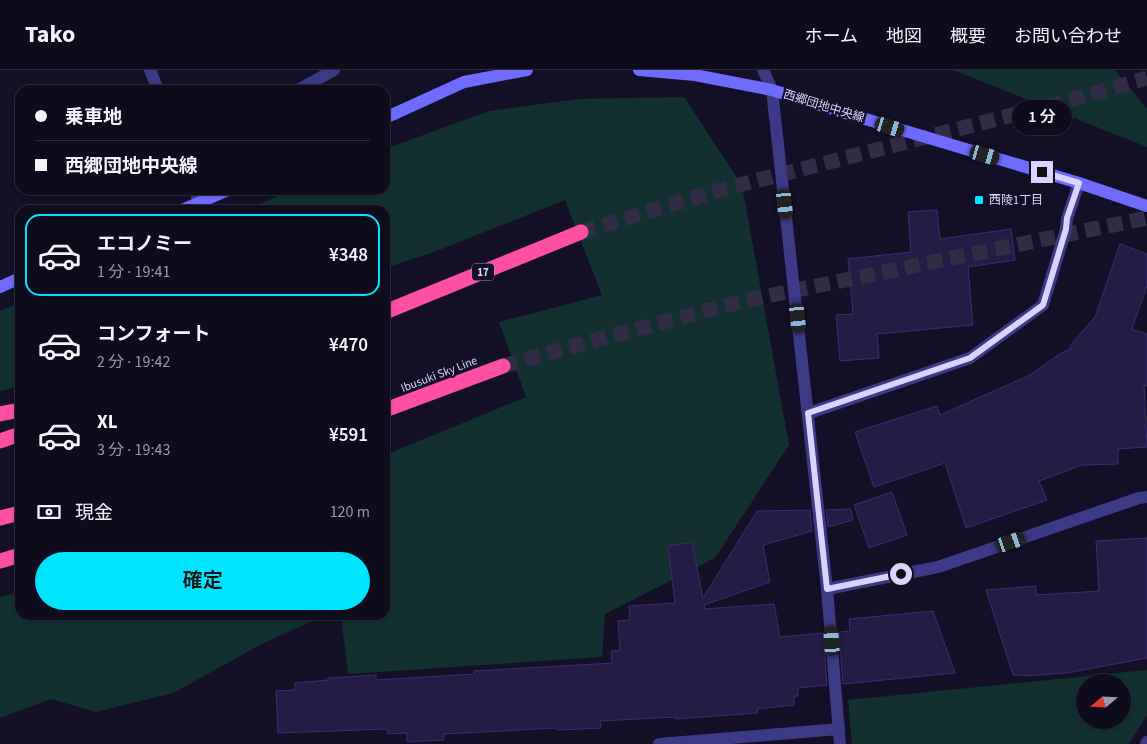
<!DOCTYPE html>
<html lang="ja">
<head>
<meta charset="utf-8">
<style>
  body { margin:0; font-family:"Source Sans 3","Noto Sans JP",sans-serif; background:#1c1929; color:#f1f3f6; height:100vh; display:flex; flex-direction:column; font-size:19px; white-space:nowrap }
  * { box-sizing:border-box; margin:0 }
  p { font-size:16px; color:#9b9ba3 }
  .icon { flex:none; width:28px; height:28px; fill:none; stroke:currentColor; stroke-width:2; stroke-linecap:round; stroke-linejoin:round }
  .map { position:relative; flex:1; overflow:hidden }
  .details { position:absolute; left:15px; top:135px; width:375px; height:415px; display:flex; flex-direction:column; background:#0e0b1c; border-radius:15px; box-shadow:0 1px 4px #0004,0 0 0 1px #2e2b3b }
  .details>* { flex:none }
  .hud { position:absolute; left:15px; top:15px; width:375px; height:110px; border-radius:15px; box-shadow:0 1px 4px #0004,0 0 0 1px #2e2b3b; display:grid; align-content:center; height:110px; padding:0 20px; background:#0e0b1c }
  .needle { width:32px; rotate:251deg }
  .tools { position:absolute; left:1076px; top:604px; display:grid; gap:10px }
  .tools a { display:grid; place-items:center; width:55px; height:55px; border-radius:50%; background:#0e0b1c; box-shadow:0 1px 4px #0004,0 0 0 1px #2e2b3b; font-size:25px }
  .end { position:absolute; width:22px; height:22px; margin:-11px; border:6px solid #d9d4ff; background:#111; box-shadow:0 0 0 2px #111 }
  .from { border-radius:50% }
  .bubble { position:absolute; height:35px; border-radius:18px; background:#0e0b1c; box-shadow:0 1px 4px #0004,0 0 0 1px #2e2b3b; font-size:16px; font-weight:600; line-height:35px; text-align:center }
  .car { position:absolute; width:15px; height:30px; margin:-15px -8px; border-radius:6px; box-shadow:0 0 4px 1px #0007; background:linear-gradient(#222 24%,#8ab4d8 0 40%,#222 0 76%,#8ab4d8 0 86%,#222 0) }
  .hud b { display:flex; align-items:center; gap:18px; height:48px; font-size:19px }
  .hud b+b { border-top:1px solid #2e2b3b }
  .hud i { width:12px; height:12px; background:#f1f3f6 }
  ul { padding:9px 0 0; list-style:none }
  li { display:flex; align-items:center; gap:15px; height:82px; margin:0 10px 8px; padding:0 10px; border:2px solid transparent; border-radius:15px }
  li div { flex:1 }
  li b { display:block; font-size:19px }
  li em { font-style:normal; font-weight:600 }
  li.selected { border-color:#00e5ff }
  li>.icon { width:45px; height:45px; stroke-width:1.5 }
  .pay { display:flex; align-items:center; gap:12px; height:55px; padding:0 20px; font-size:19px }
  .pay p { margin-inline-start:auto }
  .primary-button { display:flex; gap:10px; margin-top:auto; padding:10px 20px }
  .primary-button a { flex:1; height:58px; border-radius:30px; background:#00e5ff; color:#111; font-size:20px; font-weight:600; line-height:58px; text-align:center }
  header { display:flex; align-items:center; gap:30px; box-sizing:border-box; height:70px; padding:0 25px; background:#0e0b1c; border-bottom:1px solid #2e2b3b }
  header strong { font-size:24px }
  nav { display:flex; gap:28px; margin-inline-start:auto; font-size:18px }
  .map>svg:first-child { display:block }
</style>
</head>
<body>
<header>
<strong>Tako</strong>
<nav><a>ホーム</a><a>地図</a><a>概要</a><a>お問い合わせ</a></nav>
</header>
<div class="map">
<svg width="1147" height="674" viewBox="0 0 1147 674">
  <rect width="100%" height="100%" fill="#130f26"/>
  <g fill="#12302f" fill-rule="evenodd">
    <polygon points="953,0 1115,0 1147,39 1147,77"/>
    <polygon points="684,27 742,115 789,375 715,488 605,544 602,587 348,604 341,545 385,545 385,385 526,327 499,252 602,225 565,130 434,182 385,198 385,140 247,140 291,120 385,120 385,79 489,41 578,29"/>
    <polygon points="20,233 20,316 0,321 0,241"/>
    <polygon points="20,522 20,545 325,545 260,575 173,623 96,642 51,629 0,648 0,527"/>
    <path d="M 1147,600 L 1147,645 L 1129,674 L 852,674 L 848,630 ZM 1085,612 L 1122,612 L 1122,650 L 1085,650 Z"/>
  </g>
  <g fill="#241b47" stroke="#3b2d73">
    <polygon points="937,140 940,169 1011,159 1015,190 968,197 973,255 877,264 879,288 840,291 836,245 853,244 848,189 911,182 908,142"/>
    <polygon points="1120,174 1147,184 1147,216 1132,259 1147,264 1147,316 1144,315 1147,377 1118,379 1118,394 1082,395 1039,411 1047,430 966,458 945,393 874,417 855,362 937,336 940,345 1030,305 1061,283 1071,279 1070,276 1095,247"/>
    <polygon points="892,422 907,465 869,478 854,435"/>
    <polygon points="851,439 853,450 828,457 826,440"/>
    <polygon points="810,440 812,461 763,475 770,512 704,535 705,539 774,534 780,567 823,563 827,615 798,618 798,626 794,626 794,635 757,639 758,643 676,649 676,647 600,651 601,658 557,660 557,658 444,664 444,670 407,672 407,663 388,664 387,659 278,663 276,621 295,620 295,613 328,610 328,608 376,605 376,610 475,604 474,601 612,593 611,581 620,580 618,551 630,550 629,536 675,533 668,476 692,472 703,528 757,441"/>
    <polygon points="1147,468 1147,588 1067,603 1023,606 1023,605 1013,605 986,520 1036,516 1036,525 1099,521 1096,471"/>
    <polygon points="933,541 955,603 843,614 839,562 850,561 849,549"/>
  </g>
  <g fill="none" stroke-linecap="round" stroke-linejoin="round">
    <g stroke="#312d47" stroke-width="15" stroke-dasharray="15 8" stroke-linecap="butt">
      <polyline points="581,162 716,121 1067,31 1147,8"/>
      <polyline points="503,296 614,265 748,230 1147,148"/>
    </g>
    <g stroke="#3d3a85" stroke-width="12">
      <polyline points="150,0 158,20"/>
      <polyline points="763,0 772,20 827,519 840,674"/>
      <polyline points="298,20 334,0"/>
      <polyline points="195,120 199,133"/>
      <polyline points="809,343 970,288 1043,235 1066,159 1067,149 1079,113"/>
      <polyline points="827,519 938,497 1139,428 1147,427"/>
      <polyline points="659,674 839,659"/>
      <polyline points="1146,674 1147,672"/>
    </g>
    <g stroke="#6f6bff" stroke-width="12">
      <polyline points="639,0 695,5 772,20 852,45 1079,113 1147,136"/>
      <polyline points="385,48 464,12 527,0"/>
      <polyline points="182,140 228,120"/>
      <polyline points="0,217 20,208"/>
    </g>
    <g stroke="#ff4fa3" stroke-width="15">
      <polyline points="385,242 581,162"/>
      <polyline points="385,340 503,296"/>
      <polyline points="0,344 20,340"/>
      <polyline points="0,371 20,364"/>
      <polyline points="0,448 20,443"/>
      <polyline points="0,491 20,485"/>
    </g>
  </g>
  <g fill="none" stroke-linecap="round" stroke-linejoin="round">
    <polyline stroke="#d9d4ff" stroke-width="6" points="901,504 827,519 808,343 970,288 1043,235 1066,159 1067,148 1079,113 1042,102"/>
  </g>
  <rect fill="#00e5ff" stroke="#130f26" stroke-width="2" x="974" y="125" width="10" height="10" rx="2.5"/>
  <g text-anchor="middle" stroke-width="4.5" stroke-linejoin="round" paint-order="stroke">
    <rect fill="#130f26" stroke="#9e99be" stroke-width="1" x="472" y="193.5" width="22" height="17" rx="4"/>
    <g font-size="11" font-weight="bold" fill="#d9d4ff">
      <text x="483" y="206">17</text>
    </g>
    <g font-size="12" fill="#d9d4ff" stroke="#130f26">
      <text transform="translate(824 36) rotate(17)" y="4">西郷団地中央線</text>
      <text transform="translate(439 304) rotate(-21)" y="4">Ibusuki Sky Line</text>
    </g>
    <g font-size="12" fill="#d9d4ff" stroke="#130f26" text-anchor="start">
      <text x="989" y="134">西陵1丁目</text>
    </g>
  </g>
</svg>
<div class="tools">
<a><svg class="needle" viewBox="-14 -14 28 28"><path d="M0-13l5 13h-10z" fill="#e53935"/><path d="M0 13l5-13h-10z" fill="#9b9ba3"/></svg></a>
</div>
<i class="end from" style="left:901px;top:504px"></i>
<i class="end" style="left:1042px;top:102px"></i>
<div class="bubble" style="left:1012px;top:30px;width:60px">1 分</div>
<i class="car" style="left:890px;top:57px;rotate:107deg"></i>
<i class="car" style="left:985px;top:85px;rotate:106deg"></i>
<i class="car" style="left:785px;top:134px;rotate:174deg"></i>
<i class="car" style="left:798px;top:248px;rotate:174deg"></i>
<i class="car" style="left:1011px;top:472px;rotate:71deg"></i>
<i class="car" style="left:832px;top:571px;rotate:356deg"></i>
<div class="hud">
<b><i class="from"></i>乗車地</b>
<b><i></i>西郷団地中央線</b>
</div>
<section class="details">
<ul>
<li class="selected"><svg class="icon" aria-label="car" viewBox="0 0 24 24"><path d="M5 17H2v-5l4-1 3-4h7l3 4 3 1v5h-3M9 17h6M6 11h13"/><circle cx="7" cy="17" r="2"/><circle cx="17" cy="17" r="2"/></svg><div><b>エコノミー</b><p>1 分 · 19:41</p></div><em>¥348</em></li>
<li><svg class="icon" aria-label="car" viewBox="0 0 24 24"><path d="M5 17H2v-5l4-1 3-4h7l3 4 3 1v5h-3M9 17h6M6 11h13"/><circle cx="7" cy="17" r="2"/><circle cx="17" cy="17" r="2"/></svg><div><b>コンフォート</b><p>2 分 · 19:42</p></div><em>¥470</em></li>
<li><svg class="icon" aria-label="car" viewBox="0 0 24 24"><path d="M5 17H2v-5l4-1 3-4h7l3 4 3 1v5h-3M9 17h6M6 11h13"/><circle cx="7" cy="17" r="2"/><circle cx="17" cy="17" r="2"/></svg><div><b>XL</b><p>3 分 · 19:43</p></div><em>¥591</em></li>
</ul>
<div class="pay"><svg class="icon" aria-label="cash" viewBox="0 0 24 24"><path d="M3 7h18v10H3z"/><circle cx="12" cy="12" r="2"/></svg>現金<p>120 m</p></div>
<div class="primary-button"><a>確定</a></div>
</section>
</div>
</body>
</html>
